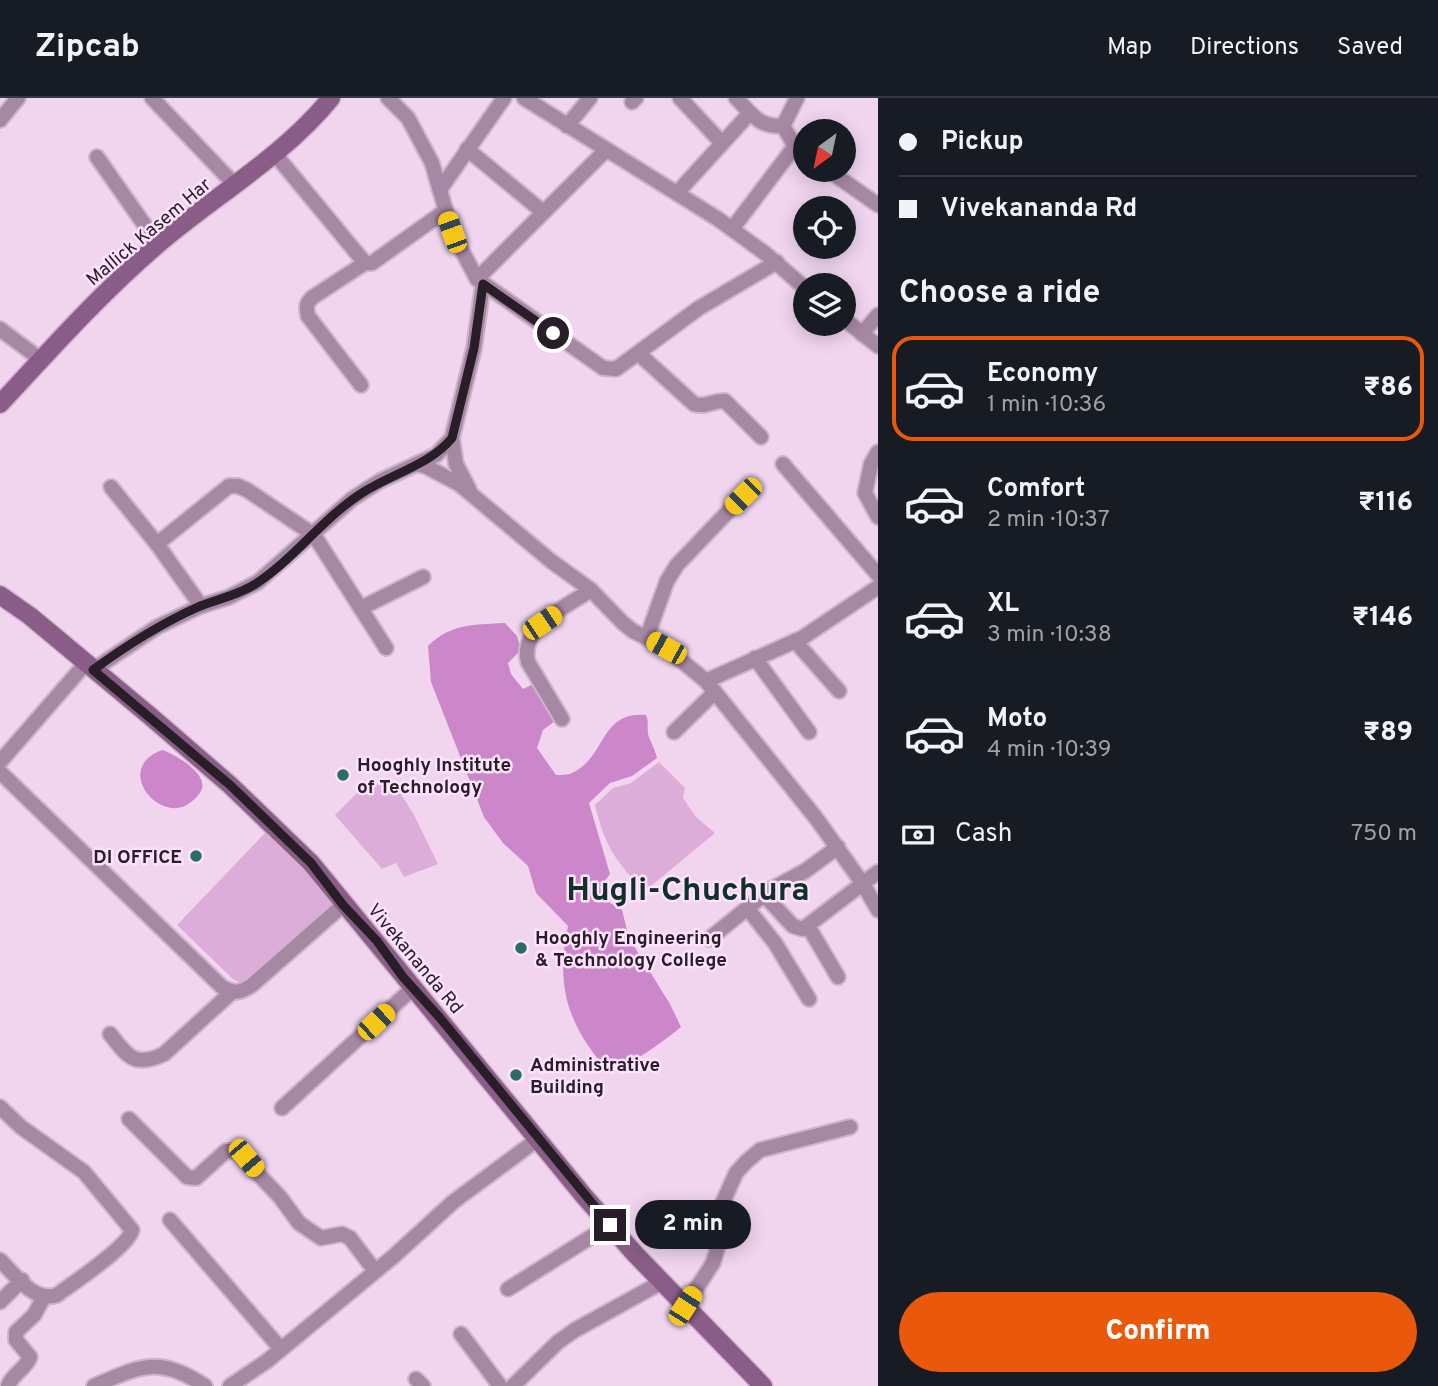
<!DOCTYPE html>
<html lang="en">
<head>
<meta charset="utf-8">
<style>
  body { margin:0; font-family:Overpass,sans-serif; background:#242831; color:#f1f3f6; height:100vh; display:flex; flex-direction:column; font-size:26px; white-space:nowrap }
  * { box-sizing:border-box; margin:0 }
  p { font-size:23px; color:#9ea1a6 }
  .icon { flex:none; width:38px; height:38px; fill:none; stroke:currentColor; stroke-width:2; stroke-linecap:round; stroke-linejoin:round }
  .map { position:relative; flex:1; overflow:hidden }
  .panel { display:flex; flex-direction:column; background:#171b24; width:560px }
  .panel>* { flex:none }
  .hud { display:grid; align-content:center; height:154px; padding:0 21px; background:#171b24 }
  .needle { width:46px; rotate:213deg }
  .buttons { position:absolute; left:793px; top:21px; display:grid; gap:14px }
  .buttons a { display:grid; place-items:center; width:63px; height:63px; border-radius:50%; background:#171b24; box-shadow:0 4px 18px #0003; font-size:35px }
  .end { position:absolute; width:32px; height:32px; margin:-16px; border:9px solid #281e28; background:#fff; box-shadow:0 0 0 4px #fff }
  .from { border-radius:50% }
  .bubble { position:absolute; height:49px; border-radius:24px; background:#171b24; box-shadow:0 4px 18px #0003; font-size:23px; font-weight:800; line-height:49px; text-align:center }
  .car { position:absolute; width:21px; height:42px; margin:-21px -10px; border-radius:9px; box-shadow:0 0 5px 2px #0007; background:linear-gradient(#f5c518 24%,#345 0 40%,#f5c518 0 76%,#345 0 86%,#f5c518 0) }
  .hud b { display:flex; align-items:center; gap:24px; height:66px; font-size:26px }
  .hud b+b { border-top:2px solid #363941 }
  .hud i { width:18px; height:18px; background:#f1f3f6 }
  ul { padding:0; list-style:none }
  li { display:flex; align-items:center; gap:21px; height:105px; margin:0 14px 10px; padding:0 7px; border:4px solid transparent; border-radius:21px }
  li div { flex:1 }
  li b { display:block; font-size:26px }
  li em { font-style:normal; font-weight:800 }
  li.current { border-color:#ea580c }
  li>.icon { width:63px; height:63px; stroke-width:1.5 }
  h2 { padding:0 21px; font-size:32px; line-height:84px }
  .pay { display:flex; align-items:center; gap:18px; height:77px; padding:0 21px; font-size:26px }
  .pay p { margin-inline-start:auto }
  .cta { display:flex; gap:14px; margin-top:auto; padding:14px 21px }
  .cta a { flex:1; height:80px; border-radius:42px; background:#ea580c; color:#fff; font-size:28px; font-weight:800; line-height:80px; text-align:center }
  header { display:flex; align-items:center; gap:42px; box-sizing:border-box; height:98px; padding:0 35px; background:#171b24; border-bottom:2px solid #363941 }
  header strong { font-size:33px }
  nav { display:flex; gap:38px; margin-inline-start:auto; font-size:24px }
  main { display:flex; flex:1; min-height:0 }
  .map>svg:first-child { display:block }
</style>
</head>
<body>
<header>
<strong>Zipcab</strong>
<nav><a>Map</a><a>Directions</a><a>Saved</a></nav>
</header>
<main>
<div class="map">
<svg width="878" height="1288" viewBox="0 0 878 1288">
  <rect width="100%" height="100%" fill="#f1d5ef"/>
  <g fill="#dbadd8">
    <path d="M 659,664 L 685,690 L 683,700 L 696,719 L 715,735 L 645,793 C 616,765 604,746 595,707 L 613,690 L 631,685 Z"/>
    <polygon points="390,679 413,715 438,766 404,779 396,765 382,771 335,717 358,694"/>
    <polygon points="267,733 340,807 245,887 233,881 177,827"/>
  </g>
  <g fill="#cc87ca">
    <path d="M 505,525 L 517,538 L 521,552 L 508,565 L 511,576 L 523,591 L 533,586 L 555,623 L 543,632 L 537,650 L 556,677 C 560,677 568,677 572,675 C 607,659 599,613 646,617 C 649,624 647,628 648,636 C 650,643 655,651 657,660 L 632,678 L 610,685 L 589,705 L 610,776 L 600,789 L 607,803 L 622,812 L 629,840 L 670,906 L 681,929 C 659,947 636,963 609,974 C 568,928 555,889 568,828 L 536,795 L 528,768 L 503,745 L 484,719 L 431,584 L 428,548 C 451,525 474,527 505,525 Z"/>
    <path d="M 162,652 C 175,656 207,675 202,691 C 200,696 195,701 191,704 C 162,729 111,671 162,652 Z"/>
  </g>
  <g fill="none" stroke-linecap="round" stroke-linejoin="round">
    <defs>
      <g id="street">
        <polyline points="152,0 235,87"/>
        <polyline points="388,0 408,20 432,65 452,134 477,181 603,270 616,271 699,210 777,164"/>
        <polyline points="524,0 718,121 766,156 805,190"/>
        <polyline points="680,0 722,45"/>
        <path d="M 736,0 C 752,16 758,29 783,28"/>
        <polyline points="797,0 783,28 795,48 805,55"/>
        <polyline points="632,4 636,0"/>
        <polyline points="0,22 18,0"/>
        <polyline points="567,28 590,0"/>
        <polyline points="467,51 543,114"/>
        <polyline points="274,55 365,165 372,165 445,113"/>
        <polyline points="97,59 158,146"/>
        <polyline points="828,72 878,107"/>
        <polyline points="441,90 504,0"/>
        <polyline points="677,95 750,15"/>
        <polyline points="732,131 795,48"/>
        <polyline points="477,181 606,52"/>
        <polyline points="844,221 878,248"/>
        <polyline points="0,231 40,261"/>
        <polyline points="862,236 878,217"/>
        <path d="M 639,256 L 694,306 C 706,310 713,302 725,303 L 761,339"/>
        <path d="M 361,287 L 308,218 C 306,209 306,205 313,199 L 365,165"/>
        <polyline points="878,354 871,366 865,395 878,419"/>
        <polyline points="417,366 427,369 459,386 551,463 591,492 623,525 633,533 666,550 706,583 816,720 863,786 878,812"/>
        <polyline points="783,366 878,477"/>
        <polyline points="111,389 157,446 201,508"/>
        <polyline points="469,391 456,366 452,340 474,250 483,186"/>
        <polyline points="157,446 229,388 238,388 247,392 314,437 386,550"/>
        <polyline points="361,510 423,479"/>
        <polyline points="647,539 667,483 677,467 743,398"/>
        <polyline points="795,543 839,593"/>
        <polyline points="755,560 809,634"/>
        <polyline points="93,572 157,529 201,508 229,499 258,484 352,401 380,383 436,357 452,340"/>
        <polyline points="706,583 802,540 878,489"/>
        <path d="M 562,621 L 528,564 C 519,529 567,508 591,492"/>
        <polyline points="674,634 715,594"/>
        <polyline points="0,664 86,565"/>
        <path d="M 0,674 L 222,889 C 235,896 240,895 252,887 L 343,807"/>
        <polyline points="764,797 793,828 803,831 878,774"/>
        <polyline points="747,810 775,845 809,901"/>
        <polyline points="808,828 838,879"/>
        <polyline points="709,841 770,792 805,773 838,749"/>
        <path d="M 110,936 C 128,959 135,970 164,956 L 232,894"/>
        <path d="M 0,1009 L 21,1029 L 84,1074 L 132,1132 C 128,1149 73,1185 57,1197 C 33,1205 15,1176 0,1162"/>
        <polyline points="282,1010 413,890"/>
        <polyline points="129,1021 187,1079 196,1080 226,1053 236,1053 280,1099 299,1125 321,1140 342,1136 350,1140 375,1173"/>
        <polyline points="170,1122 281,1251"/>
        <polyline points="508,1191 610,1127"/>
        <polyline points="0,1204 22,1182"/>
        <polyline points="685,1208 713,1165 720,1142 723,1104 736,1075 747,1063 760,1052 850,1029"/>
        <polyline points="461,1236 500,1288"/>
        <polyline points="416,1281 423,1288"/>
        <path d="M 8,1288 C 12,1276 26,1271 30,1259 L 16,1242 L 16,1234 L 34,1217 L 44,1199"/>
        <path d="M 94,1288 C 141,1268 159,1257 205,1288"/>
        <polyline points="230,1288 267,1263 394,1158 453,1104 538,1041"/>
        <polyline points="513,1288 558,1244 575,1232 662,1184"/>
      </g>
      <g id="secondary">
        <path d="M 0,306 C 51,251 100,196 157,147 C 214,98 283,59 331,0"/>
        <polyline points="0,497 30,518 150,618 230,687 311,765 584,1098 635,1156 763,1288"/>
      </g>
    </defs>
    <use href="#street" stroke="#cdb4cb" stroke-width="18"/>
    <use href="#secondary" stroke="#cdb4cb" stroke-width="21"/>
    <use href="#street" stroke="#a688a5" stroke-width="14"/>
    <use href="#secondary" stroke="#895d87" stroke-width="18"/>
  </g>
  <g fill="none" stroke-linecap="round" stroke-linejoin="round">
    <path stroke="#281e28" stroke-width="9" d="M 553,235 L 483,186 L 474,250 L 452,340 C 430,367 391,376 362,395 C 323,420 296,459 257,485 C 239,497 218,501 198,509 C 160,526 127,547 93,572 L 230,687 L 311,765 L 343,807 L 377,843 L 403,879 L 440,920 L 610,1127"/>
  </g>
  <g fill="#296e60" stroke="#ffe2fd" stroke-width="2.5">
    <circle cx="343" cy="677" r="7"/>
    <circle cx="196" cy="758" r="7"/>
    <circle cx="521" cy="850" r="7"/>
    <circle cx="516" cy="977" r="7"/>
  </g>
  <g text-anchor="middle" stroke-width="5" stroke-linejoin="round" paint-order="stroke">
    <g font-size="19" fill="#281e28" stroke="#ffe2fd">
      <text transform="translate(148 133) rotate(-40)" y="7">Mallick Kasem Har</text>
      <text transform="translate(416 860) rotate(50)" y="7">Vivekananda Rd</text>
    </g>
    <g font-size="19" font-weight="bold" fill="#281e28" stroke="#ffe2fd" text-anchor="start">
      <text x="357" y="673">Hooghly Institute<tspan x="357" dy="22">of Technology</tspan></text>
      <text x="182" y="765" text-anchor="end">DI OFFICE</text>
      <text x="535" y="846">Hooghly Engineering<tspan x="535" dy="22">&amp; Technology College</tspan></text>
      <text x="530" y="973">Administrative<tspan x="530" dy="22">Building</tspan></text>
    </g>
    <g font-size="33" font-weight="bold" fill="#10312a" stroke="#ffe2fd">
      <text x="688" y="802">Hugli-Chuchura</text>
    </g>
  </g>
</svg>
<div class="buttons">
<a><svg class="needle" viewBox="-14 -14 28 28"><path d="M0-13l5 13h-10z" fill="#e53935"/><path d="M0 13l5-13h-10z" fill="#9ea1a6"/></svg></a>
<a><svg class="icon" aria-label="locate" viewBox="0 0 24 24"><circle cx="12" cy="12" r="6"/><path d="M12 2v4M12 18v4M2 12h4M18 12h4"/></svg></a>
<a><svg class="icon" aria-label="layers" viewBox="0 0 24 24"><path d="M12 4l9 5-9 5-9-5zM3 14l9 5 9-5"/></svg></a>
</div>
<i class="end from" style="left:553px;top:235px"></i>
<i class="end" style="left:610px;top:1127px"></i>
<div class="bubble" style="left:635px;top:1102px;width:116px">2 min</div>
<i class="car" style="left:452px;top:134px;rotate:340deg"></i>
<i class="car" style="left:743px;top:398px;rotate:225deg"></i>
<i class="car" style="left:542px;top:525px;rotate:56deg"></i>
<i class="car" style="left:666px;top:550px;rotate:299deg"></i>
<i class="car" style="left:376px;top:924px;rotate:47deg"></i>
<i class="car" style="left:246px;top:1060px;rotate:140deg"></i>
<i class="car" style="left:685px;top:1208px;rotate:33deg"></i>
</div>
<section class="panel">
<div class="hud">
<b><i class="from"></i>Pickup</b>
<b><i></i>Vivekananda Rd</b>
</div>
<h2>Choose a ride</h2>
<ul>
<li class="current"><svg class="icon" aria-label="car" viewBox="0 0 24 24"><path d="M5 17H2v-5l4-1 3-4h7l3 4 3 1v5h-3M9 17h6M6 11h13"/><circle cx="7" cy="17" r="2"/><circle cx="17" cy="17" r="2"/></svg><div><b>Economy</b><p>1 min · 10:36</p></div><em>₹86</em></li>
<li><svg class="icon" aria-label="car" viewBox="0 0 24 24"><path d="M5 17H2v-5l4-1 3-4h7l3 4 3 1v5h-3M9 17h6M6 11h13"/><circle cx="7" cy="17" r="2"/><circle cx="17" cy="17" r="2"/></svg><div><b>Comfort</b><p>2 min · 10:37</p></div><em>₹116</em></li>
<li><svg class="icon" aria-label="car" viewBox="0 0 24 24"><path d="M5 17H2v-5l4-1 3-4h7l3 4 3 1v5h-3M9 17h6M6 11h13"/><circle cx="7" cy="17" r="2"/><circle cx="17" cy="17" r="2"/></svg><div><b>XL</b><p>3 min · 10:38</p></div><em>₹146</em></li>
<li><svg class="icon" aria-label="car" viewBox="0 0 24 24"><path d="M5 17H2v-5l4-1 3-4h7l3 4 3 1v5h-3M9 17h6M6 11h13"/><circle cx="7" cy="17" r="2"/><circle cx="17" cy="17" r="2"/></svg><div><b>Moto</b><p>4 min · 10:39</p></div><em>₹89</em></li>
</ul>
<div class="pay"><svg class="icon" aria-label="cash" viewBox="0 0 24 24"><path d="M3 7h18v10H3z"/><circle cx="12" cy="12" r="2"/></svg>Cash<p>750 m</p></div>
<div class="cta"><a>Confirm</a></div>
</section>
</main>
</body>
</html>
